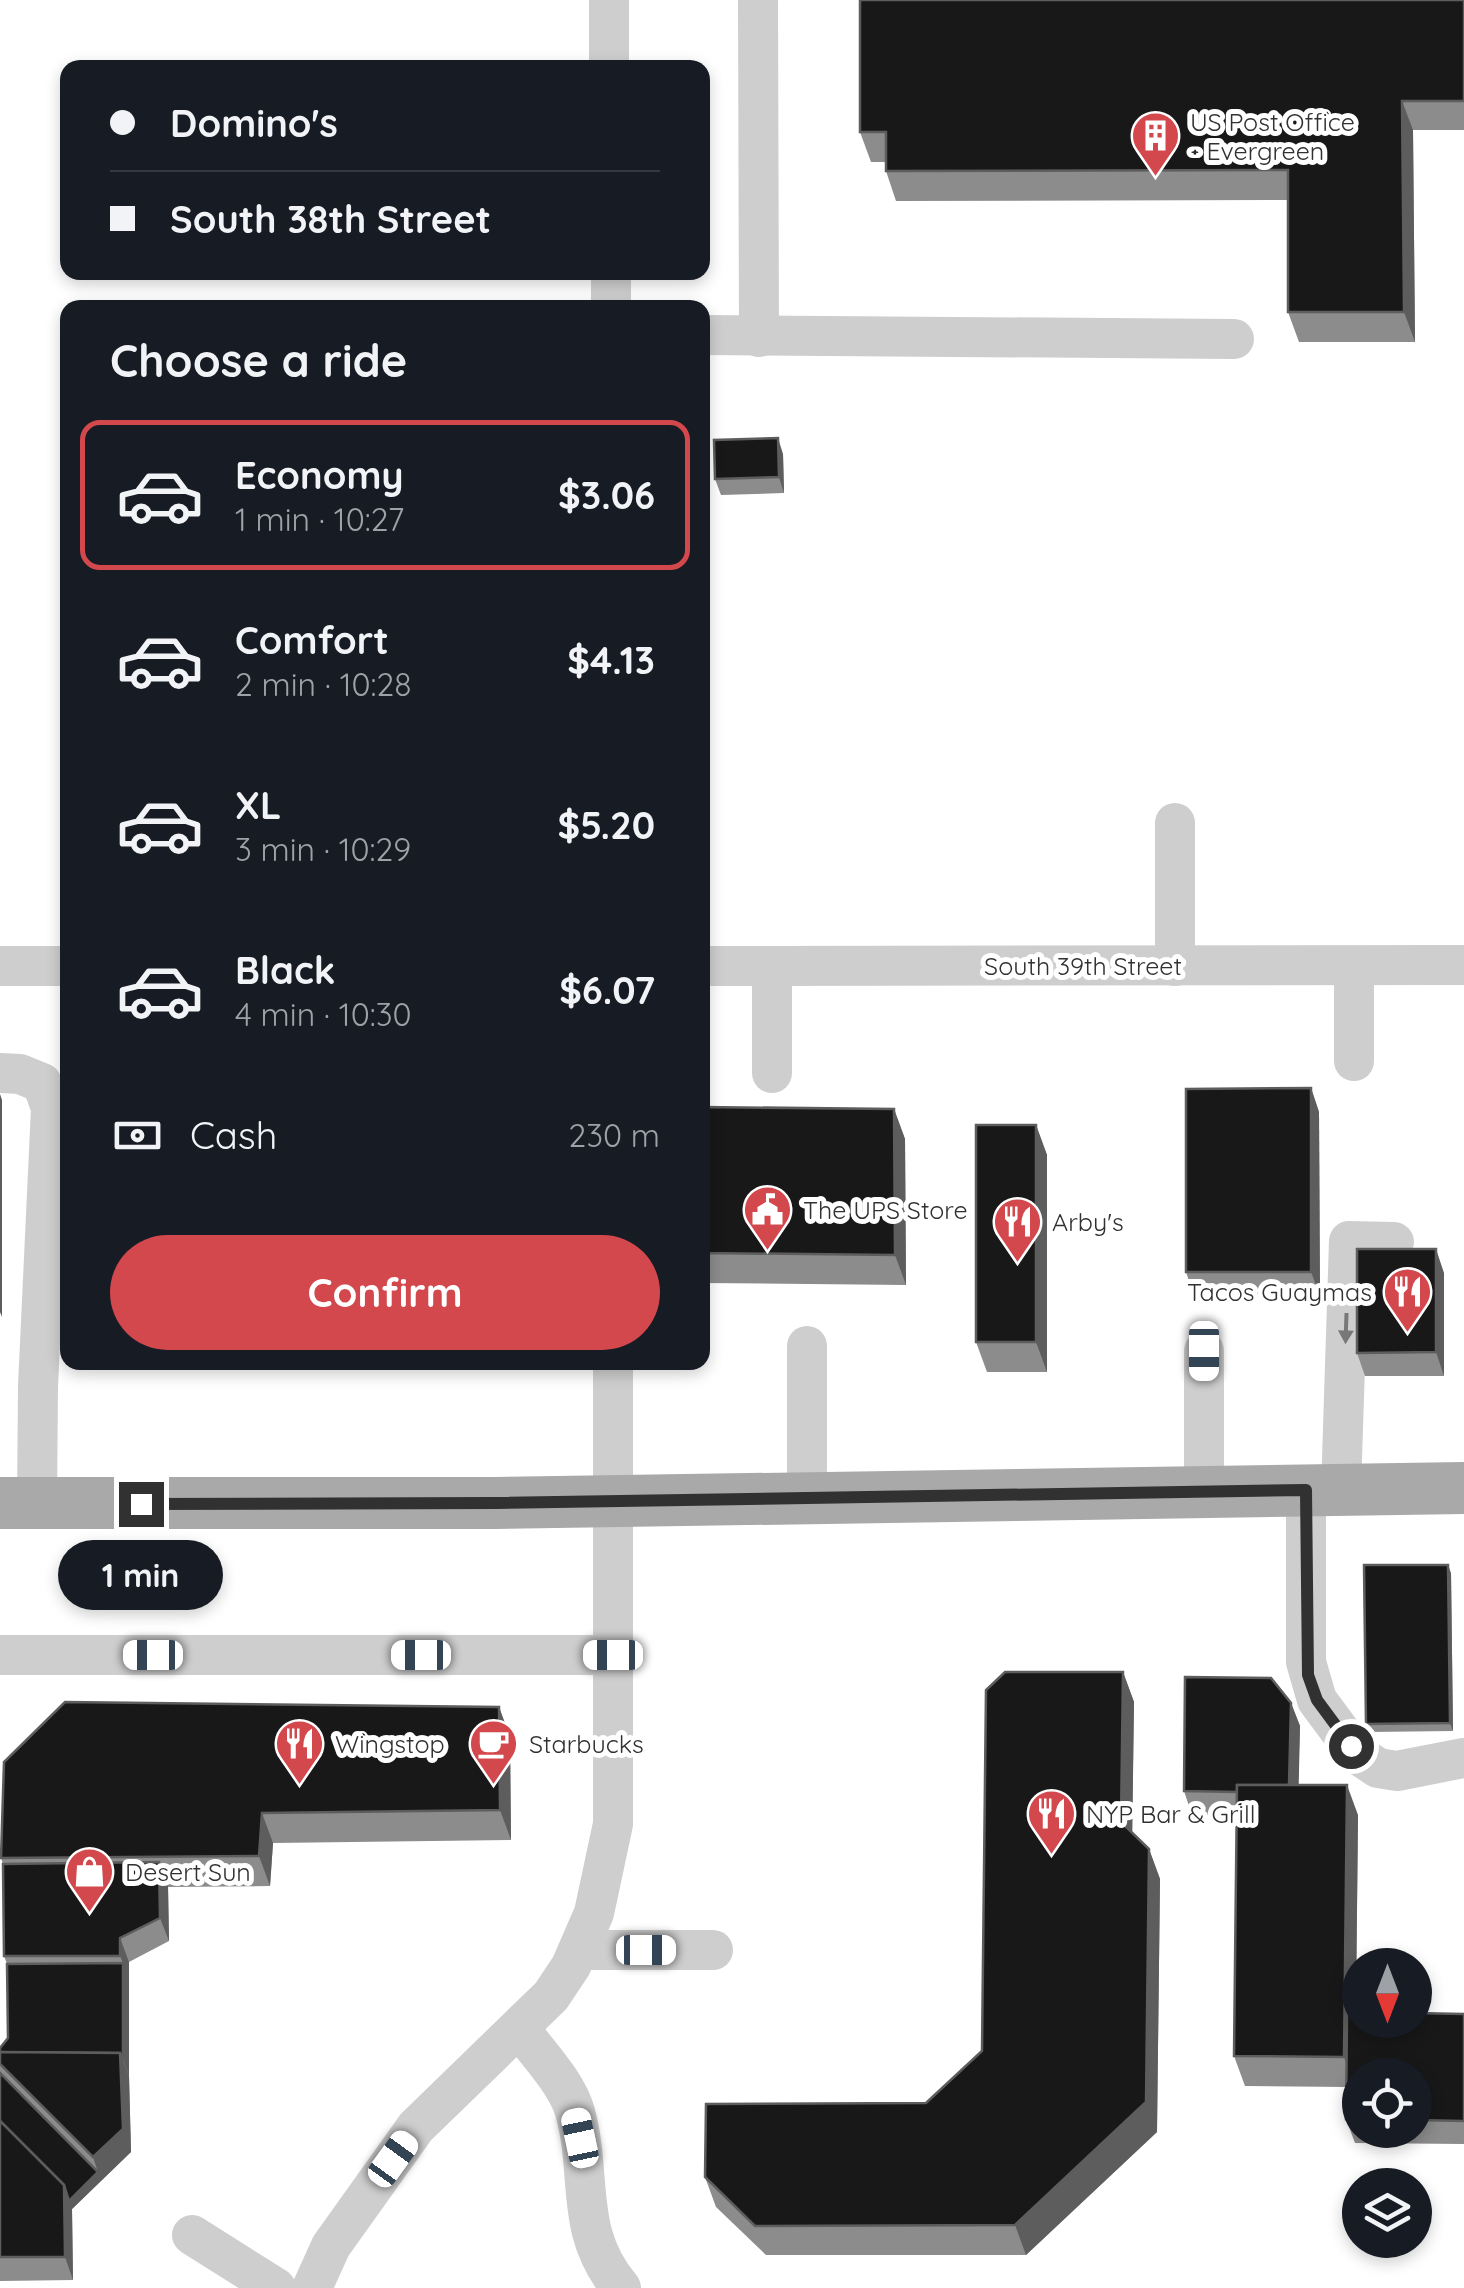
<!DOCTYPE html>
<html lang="en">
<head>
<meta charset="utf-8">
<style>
  body { margin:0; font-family:Quicksand,sans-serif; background:#20242c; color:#f1f3f6; height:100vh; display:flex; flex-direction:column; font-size:38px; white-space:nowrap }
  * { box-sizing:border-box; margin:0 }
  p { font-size:32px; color:#9ea1a6 }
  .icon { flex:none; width:55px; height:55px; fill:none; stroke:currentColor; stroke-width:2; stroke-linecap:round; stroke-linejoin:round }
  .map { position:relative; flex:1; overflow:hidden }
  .drawer { position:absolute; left:60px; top:300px; width:650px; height:1070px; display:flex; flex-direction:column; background:#171b24; border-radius:20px; box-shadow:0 5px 15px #0003 }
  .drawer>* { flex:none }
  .banner { position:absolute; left:60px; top:60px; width:650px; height:220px; border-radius:20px; box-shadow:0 5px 15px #0003; display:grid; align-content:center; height:220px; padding:0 50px; background:#171b24 }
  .needle { width:65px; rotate:180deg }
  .controls { position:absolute; left:1342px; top:1948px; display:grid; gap:20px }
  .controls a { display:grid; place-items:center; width:90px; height:90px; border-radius:50%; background:#171b24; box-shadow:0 5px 15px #0003; font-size:50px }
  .end { position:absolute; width:45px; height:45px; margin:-22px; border:12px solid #313131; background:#fff; box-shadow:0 0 0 5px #fff }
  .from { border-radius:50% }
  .bubble { position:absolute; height:70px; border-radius:35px; background:#171b24; box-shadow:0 5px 15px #0003; font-size:32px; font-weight:700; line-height:70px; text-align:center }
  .car { position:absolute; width:30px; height:60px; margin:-30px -15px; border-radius:12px; box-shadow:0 0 8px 2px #0007; background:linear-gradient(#fff 24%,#345 0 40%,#fff 0 76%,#345 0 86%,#fff 0) }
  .banner b { display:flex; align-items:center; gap:35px; height:95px; font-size:38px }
  .banner b+b { border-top:2px solid #363941 }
  .banner i { width:25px; height:25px; background:#f1f3f6 }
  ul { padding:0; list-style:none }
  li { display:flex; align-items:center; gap:30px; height:150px; margin:0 20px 15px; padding:0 30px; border:5px solid transparent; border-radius:20px }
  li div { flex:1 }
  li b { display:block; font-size:38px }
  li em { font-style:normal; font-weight:700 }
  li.selected { border-color:#d3484d }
  li>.icon { width:90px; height:90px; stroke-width:1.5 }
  h2 { padding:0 50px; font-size:45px; line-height:120px }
  .pay { display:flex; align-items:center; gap:25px; height:110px; padding:0 50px; font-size:38px }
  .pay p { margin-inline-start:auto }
  .button { display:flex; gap:20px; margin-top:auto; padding:20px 50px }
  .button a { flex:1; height:115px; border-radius:60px; background:#d3484d; color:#fff; font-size:40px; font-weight:700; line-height:115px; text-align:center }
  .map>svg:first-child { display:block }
</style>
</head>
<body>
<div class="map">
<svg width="1464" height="2288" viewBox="0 0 1464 2288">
  <rect width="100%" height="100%" fill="#fff"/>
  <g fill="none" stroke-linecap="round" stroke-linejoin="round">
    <g stroke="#cecece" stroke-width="40">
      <polyline points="609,0 609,68"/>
      <polyline points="758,0 759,337"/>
      <polyline points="611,272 611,308"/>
      <polyline points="702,335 1234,339"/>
      <polyline points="1175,823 1175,966"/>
      <polyline points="0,966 68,966"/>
      <polyline points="702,966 1464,965"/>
      <polyline points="1354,966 1354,1061"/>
      <polyline points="0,1073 20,1074 42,1083 51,1108 38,1386 37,1503"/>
      <polyline points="772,1073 772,966"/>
      <polyline points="807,1346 807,1496"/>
      <polyline points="1204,1351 1204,1491"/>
      <polyline points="1306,1490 1306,1662 1317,1700 1357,1754 1378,1768 1397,1771 1464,1758"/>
      <polyline points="1341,1490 1349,1241 1394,1242"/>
      <polyline points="0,1655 613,1655"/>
      <polyline points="579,1950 713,1950"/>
      <path d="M 520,2029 C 538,2054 567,2083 575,2112 C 593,2176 573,2231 621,2288"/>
      <polyline points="192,2235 276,2288"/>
      <polyline points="312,2288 331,2246 416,2127 551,1996 571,1966 594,1913 613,1824 613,1362"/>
    </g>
    <polyline stroke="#a9a9a9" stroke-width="52" points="0,1503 496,1503 1464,1488"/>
  </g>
  <g fill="#8c8c8c" fill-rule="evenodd">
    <polygon points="1464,0 1464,130 1413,130 1415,342 1299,342 1288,312 1288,200 896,201 886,171 886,162 871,162 860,132"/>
    <polygon points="783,454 784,493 721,495 715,479"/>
    <polygon points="1311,1088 1319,1112 1320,1295 1194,1296 1186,1272"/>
    <polygon points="702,1107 894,1109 905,1139 906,1285 702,1283"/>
    <polygon points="1036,1125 1047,1155 1047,1372 987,1372 976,1342"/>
    <polygon points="1444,1273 1444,1376 1365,1376 1357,1353"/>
    <polygon points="1451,1573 1453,1731 1369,1732 1366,1724"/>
    <polygon points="1123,1672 1134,1702 1132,1833 1149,1849 1160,1879 1157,2132 1026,2255 766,2255 716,2207 705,2177 926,2103 982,2051"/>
    <path d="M 1291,1703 L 1300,1726 L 1298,1785 L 1358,1815 L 1356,2013 L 1464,2014 L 1464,2144 L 1355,2143 L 1346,2119 L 1347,2087 L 1245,2086 L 1234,2056 L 1237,1815 L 1192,1815 L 1184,1791 ZM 1360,2075 L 1415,2075 L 1415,2130 L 1360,2130 Z"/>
    <polygon points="499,1707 510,1737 511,1840 273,1843 270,1886 168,1887 169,1941 129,1962 129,2076 131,2152 72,2209 73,2280 0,2281 0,2048 8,2038 7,1964 4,1956 3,1864 1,1858"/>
  </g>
  <g fill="#5d5d5d">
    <polygon points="1402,101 1413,130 1415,342 1404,312"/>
    <polygon points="778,438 783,454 784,493 779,477"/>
    <polygon points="1311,1088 1319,1112 1320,1295 1311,1272"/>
    <polygon points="0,1094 2,1100 2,1317 0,1312"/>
    <polygon points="894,1109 905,1139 906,1285 895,1255"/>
    <polygon points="1036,1125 1047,1155 1047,1372 1036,1342"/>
    <polygon points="1436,1249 1444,1273 1444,1376 1436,1352"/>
    <polygon points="1448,1565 1451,1573 1453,1731 1450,1723"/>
    <polygon points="1123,1672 1134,1702 1132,1852 1121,1822"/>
    <polygon points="1291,1703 1300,1726 1298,1816 1289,1793"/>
    <polygon points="499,1707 510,1737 511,1840 500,1810"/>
    <polygon points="1347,1785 1358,1815 1355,2087 1344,2057"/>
    <polygon points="262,1813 273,1843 270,1886 259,1856"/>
    <polygon points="1149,1849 1160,1879 1157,2132 1026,2255 1015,2225"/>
    <polygon points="159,1862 168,1885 169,1941 160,1918"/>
    <polygon points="120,1938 129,1962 129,2076 123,2060 123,1963 120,1956"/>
    <polygon points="120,2053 129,2076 131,2152 72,2209 73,2280 65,2257 64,2185 98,2172 93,2157"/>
  </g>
  <g fill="#181818" stroke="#5d5d5d" stroke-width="2.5">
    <polygon points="860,0 1464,0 1464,101 1402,101 1404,312 1288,312 1288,170 886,171 886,132 860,132"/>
    <polygon points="778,438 779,477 715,479 714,440"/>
    <polygon points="1311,1088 1311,1272 1186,1272 1186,1089"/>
    <polygon points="702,1107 894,1109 895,1255 702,1253"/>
    <rect x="976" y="1125" width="60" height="217"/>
    <polygon points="1357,1249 1436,1249 1436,1352 1357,1353"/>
    <polygon points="1364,1565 1448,1565 1450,1723 1366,1724"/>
    <polygon points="1005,1672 1123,1672 1121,1822 1149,1849 1146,2102 1015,2225 755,2226 705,2177 706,2104 926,2103 982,2051 986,1690"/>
    <polygon points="1185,1677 1271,1678 1291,1703 1289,1785 1237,1785 1237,1792 1184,1791"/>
    <polygon points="65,1702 499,1707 500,1810 262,1813 259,1856 1,1858 4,1762"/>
    <polygon points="1237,1785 1347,1785 1344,2057 1234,2056"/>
    <polygon points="159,1862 160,1918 120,1938 120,1956 4,1956 3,1864"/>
    <polygon points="123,1963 123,2060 120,2053 0,2052 0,2048 8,2038 7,1964"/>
    <polygon points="1347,2013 1360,2013 1360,2020 1415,2020 1415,2013 1464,2014 1464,2121 1415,2120 1415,2075 1360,2075 1360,2119 1346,2119"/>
    <polygon points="0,2052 120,2053 123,2129 93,2157 0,2064"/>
    <polygon points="0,2073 98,2172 69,2201 64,2185 0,2121"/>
    <polygon points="0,2121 64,2185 65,2257 0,2257"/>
  </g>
  <defs><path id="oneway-solid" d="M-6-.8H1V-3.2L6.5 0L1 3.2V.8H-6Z" transform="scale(2.5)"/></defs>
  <use fill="#787878" href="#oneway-solid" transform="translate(1346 1328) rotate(92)"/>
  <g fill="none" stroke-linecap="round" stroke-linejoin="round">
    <polyline stroke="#313131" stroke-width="12" points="141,1504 496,1503 1306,1490 1308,1675 1317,1700 1351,1746"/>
  </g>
  <defs>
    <symbol id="building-pin" viewBox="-11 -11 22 30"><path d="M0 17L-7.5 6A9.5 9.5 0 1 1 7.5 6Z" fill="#d3484d" stroke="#fff"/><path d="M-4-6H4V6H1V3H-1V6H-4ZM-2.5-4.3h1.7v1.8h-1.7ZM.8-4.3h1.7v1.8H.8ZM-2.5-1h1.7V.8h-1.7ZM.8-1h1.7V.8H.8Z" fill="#fff"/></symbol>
    <symbol id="civic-pin" viewBox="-11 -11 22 30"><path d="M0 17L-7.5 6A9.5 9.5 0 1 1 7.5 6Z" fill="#d3484d" stroke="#fff"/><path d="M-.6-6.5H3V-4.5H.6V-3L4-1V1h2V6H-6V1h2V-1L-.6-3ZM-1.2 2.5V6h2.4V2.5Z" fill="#fff"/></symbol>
    <symbol id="restaurant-pin" viewBox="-11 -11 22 30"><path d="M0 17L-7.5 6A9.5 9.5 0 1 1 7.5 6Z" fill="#d3484d" stroke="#fff"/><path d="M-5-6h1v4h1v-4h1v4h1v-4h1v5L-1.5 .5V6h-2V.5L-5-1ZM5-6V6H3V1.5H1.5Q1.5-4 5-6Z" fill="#fff"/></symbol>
    <symbol id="cafe-pin" viewBox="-11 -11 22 30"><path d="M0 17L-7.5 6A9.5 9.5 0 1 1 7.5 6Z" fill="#d3484d" stroke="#fff"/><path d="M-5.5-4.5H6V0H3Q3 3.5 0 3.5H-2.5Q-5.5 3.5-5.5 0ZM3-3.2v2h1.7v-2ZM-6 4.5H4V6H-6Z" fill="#fff"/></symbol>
    <symbol id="shop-pin" viewBox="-11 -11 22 30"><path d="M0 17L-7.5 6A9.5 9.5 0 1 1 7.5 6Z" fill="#d3484d" stroke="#fff"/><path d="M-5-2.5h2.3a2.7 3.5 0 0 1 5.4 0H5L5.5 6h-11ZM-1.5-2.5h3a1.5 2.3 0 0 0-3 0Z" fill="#fff"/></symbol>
  </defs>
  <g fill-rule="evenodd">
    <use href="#building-pin" x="1128" y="108" width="55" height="75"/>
    <use href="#civic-pin" x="740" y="1182" width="55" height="75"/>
    <use href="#restaurant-pin" x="990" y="1194" width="55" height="75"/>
    <use href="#restaurant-pin" x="1380" y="1264" width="55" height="75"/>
    <use href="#restaurant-pin" x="272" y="1716" width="55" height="75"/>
    <use href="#cafe-pin" x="466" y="1716" width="55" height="75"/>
    <use href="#restaurant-pin" x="1024" y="1786" width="55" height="75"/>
    <use href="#shop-pin" x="62" y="1844" width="55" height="75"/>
  </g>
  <g text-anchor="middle" stroke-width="10" stroke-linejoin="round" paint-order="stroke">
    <g font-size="25" fill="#313131" stroke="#fff" text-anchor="start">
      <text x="1190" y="131">US Post Office<tspan x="1190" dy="29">- Evergreen</tspan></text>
      <text x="803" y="1219">The UPS Store</text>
      <text x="1052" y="1231">Arby's</text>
      <text x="1372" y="1301" text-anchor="end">Tacos Guaymas</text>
      <text x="335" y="1753">Wingstop</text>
      <text x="529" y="1753">Starbucks</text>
      <text x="1086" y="1823">NYP Bar &amp; Grill</text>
      <text x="125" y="1881">Desert Sun</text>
    </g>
    <g font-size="25" fill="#313131" stroke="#fff">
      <text x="1083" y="975">South 39th Street</text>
    </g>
  </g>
</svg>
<div class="controls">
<a><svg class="needle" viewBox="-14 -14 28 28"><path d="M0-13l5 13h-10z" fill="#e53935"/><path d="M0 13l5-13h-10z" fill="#9ea1a6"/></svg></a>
<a><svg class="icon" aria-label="locate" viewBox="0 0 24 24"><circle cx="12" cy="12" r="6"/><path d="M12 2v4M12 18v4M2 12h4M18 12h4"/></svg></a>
<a><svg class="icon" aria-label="layers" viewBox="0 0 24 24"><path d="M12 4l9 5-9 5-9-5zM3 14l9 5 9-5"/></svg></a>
</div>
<i class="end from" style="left:1351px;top:1746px"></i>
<i class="end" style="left:141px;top:1504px"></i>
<div class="bubble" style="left:58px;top:1540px;width:165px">1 min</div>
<i class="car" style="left:1204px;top:1351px;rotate:180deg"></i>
<i class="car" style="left:153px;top:1655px;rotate:270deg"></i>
<i class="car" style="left:421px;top:1655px;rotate:270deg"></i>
<i class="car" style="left:613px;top:1655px;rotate:270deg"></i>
<i class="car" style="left:646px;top:1950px;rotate:90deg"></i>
<i class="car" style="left:580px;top:2138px;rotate:348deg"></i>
<i class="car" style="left:393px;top:2159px;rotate:36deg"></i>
<div class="banner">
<b><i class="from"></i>Domino's</b>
<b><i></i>South 38th Street</b>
</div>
<section class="drawer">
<h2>Choose a ride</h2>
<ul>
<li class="selected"><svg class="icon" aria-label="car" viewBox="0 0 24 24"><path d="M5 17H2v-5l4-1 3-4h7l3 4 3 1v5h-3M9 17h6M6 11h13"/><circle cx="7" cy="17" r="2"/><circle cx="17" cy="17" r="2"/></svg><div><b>Economy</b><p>1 min · 10:27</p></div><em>$3.06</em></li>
<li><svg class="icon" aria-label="car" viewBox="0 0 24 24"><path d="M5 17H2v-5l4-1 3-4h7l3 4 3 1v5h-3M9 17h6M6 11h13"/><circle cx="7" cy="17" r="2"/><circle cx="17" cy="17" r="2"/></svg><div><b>Comfort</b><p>2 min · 10:28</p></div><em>$4.13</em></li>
<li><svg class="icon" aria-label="car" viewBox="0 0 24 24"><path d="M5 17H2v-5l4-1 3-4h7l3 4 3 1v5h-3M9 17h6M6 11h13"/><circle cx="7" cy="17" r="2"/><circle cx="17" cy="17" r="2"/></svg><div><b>XL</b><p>3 min · 10:29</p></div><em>$5.20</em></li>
<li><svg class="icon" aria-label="car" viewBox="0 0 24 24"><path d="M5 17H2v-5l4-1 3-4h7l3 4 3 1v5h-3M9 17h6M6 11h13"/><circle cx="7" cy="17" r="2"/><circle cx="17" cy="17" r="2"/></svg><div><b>Black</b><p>4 min · 10:30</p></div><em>$6.07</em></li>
</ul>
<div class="pay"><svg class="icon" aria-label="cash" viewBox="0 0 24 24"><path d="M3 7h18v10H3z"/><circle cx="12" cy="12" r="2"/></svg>Cash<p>230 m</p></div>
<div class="button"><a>Confirm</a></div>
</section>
</div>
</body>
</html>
